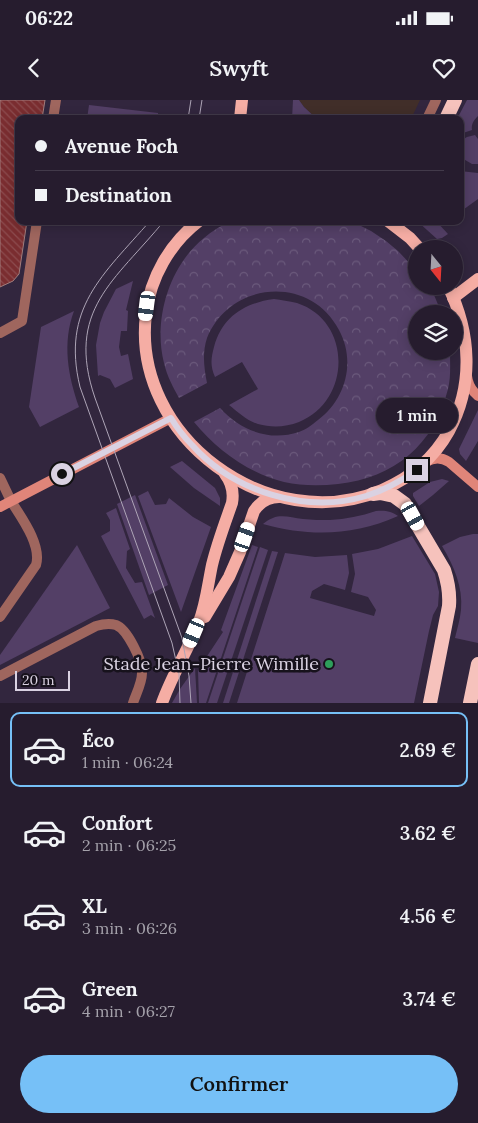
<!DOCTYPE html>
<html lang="fr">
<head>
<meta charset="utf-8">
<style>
  body { margin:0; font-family:Lora,serif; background:#32293a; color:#f1f3f6; height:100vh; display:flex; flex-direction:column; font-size:19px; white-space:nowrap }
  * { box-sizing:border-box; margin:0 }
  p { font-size:16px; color:#a4a1aa }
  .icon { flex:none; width:28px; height:28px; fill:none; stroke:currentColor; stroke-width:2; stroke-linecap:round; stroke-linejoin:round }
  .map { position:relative; height:603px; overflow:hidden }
  .side { display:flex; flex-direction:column; background:#261c2e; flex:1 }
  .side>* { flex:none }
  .banner { position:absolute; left:15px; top:15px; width:449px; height:110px; border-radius:10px; box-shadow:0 2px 12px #0003,0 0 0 1px #423a4a; display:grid; align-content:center; height:110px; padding:0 20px; background:#261c2e }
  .needle { width:32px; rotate:162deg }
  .controls { position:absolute; left:408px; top:140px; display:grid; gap:10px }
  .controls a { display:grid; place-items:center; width:55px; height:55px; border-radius:50%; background:#261c2e; box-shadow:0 2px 12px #0003,0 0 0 1px #423a4a; font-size:25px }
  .scale { position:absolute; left:15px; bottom:12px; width:55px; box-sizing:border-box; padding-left:5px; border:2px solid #dad2e2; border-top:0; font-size:14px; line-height:18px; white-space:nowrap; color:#dad2e2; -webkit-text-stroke:4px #17121c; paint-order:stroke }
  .end { position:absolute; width:22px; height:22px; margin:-11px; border:6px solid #dad2e2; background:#111; box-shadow:0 0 0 2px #111 }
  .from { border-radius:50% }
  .bubble { position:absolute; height:35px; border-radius:18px; background:#261c2e; box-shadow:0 2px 12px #0003,0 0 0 1px #423a4a; font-size:16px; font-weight:600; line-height:35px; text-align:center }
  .car { position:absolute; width:15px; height:30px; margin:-15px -8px; border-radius:6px; box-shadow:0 0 4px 1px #0007; background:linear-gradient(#fff 24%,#345 0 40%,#fff 0 76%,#345 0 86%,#fff 0) }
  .banner b { display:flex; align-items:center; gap:18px; height:48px; font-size:19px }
  .banner b+b { border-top:1px solid #423a4a }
  .banner i { width:12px; height:12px; background:#f1f3f6 }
  ul { padding:9px 0 0; list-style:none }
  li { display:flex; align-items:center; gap:15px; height:75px; margin:0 10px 8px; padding:0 10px; border:2px solid transparent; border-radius:10px }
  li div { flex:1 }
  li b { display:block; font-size:19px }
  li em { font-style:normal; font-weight:600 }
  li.on { border-color:#76c0f7 }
  li>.icon { width:45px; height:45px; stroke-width:1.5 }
  .cta { display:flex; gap:10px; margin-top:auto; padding:10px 20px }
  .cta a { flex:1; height:58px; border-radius:30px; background:#76c0f7; color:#111; font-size:20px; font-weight:600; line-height:58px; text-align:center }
  .status { display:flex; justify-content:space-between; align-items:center; height:35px; padding:0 25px; background:#261c2e; direction:ltr }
  .status svg { height:14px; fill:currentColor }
  header { display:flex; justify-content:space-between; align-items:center; height:65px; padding:0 20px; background:#261c2e; font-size:22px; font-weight:600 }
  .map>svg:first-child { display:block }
</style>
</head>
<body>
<div class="status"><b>06:22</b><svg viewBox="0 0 49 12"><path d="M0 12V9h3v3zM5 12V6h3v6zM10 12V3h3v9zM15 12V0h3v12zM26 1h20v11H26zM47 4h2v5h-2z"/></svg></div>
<header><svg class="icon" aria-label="back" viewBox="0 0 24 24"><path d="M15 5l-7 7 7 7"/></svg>Swyft<svg class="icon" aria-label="heart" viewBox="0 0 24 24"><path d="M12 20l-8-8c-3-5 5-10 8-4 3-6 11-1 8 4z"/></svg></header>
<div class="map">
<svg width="478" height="603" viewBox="0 0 478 603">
  <defs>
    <pattern id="park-crowns" width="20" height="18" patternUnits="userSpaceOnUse" patternTransform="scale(1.25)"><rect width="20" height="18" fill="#533f66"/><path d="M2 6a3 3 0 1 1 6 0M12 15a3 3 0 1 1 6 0" fill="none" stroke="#6b5a7c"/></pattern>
    <pattern id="building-back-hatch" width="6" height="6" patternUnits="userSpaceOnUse" patternTransform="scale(1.25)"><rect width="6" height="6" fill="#7a2d30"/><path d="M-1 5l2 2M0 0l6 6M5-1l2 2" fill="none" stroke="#8c4b4e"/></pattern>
  </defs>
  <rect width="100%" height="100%" fill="#32263e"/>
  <polygon fill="#412e29" points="299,0 420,0 411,19 317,19 304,7"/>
  <g fill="#533f66">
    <polygon points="293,0 299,0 304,7 317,19 292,19"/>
    <path d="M 467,0 L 478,0 L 478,16 C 474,20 471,24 472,30 L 460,34 L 460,19 L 457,19 Z"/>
    <polygon points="89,5 158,13 158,15 160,16 160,19 87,19"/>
    <polygon points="475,35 478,39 478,64 472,64 460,57 460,41 467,37"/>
    <polygon points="460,71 478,73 478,99 460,112"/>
    <polygon points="417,121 436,121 448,134 442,138 437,139"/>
    <polygon points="133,181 126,210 128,211 127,231 121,231 119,247 121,256 128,254 133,279 115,288 110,279 100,275 98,276 96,245 100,223 104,212 116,189"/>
    <path d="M 274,199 C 281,200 289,201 297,203 C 352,221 352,300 299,322 C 286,327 272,328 258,324 C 247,321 238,312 229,305 L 258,289 L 242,262 L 215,277 C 210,266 211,258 214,247 C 222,217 244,203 274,199 Z"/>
    <path d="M 74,211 C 62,243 68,276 79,307 L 40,327 L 29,307 L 41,227 Z"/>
    <polygon points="478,310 478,341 466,361 460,354 459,349"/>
    <polygon points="182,361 215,388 220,398 220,406 194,388 170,367"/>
    <polygon points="442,379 449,381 433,395 419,406 413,396 413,393 430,382"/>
    <polygon points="148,391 155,405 166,404 169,398 193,417 211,427 181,512 138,396"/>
    <polygon points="135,395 168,485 149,495 117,404"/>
    <polygon points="116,408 130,449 127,451 126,468 135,483 142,482 155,518 151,515 144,519 101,436 110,431 110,420 106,413"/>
    <path d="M 376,411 C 384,410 392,411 398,416 C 353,436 310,437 263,424 C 277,412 287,417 303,419 C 312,420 321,420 330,420 C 346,419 361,416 376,411 Z"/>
    <path d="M 473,434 L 478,434 L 478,543 L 455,538 C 457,529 460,520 461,510 C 463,487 454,466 442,446 L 460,437 Z"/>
    <polygon points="412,436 435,474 439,492 438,506 433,515 429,531 414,603 237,603 285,453 315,457 347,455 349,473 345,490 324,484 312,491 310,498 374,516 376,510 368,497 351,492 355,474 352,454 378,449"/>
    <polygon points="77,445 110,508 0,565 0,555"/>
    <polygon points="252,445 258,447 206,603 199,603 198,570 223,532 221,530"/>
    <polygon points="260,447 268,450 217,603 208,603"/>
    <polygon points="272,451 278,452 229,603 223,603"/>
    <polygon points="195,568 197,603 172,603 180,589"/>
  </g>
  <path fill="url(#park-crowns)" d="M 230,121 L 351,121 L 371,131 L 386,141 L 398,151 L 416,170 L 416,186 L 428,186 L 434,195 L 442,214 L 416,214 L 416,251 L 450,251 C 450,264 451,277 448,289 C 434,345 394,378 338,384 C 320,386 302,386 284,382 C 248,373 217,350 194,322 L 220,308 C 240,330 269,342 299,332 C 305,330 312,325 318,320 C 346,299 356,261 339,230 C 310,174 230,181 207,238 C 202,253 204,268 207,283 L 179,298 C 173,287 167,276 164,263 C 153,220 169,166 204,138 C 212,131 221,126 230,121 Z"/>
  <polygon fill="url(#building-back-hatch)" stroke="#a27d7c" points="0,0 45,0 42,19 19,19 19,121 27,121 19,174 13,181 0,187"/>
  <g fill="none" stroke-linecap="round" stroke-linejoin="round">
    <g stroke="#9f665e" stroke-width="10">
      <polyline points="53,19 56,0"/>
      <polyline points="427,19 436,0"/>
      <polyline points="0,233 22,221 37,121"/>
      <path d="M 0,517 L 36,465 C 42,445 21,417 11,401"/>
      <path d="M 0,576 L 96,526 C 103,524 109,523 116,525 C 127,529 143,561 142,573 C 142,583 136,594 133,603"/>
    </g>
    <polyline stroke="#9f665e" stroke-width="10" points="0,378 11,401"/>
    <g stroke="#e08579" stroke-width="10">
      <path d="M 467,276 C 468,284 472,291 478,296"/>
      <path d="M 426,362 C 434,357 441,357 449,362 L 478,387"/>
      <polyline points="0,407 171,318"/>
    </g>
    <g stroke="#f5ada4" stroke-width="12">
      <polyline points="240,19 242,0"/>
      <path d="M 199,121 C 170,143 150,178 146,214 C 131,337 269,438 382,390 C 410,378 434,358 449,331 C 474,285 471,233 448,186"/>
      <polyline points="388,121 410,138 420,149"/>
      <polyline points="453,198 478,179"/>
      <path d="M 205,517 L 229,477 L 240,452 L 254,411 C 260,402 268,397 279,397"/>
      <path d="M 162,603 C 172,575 188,550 199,522 C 206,504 208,484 212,465 C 217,444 225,423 232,403 C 234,392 232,383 225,374"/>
    </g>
    <g stroke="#f6c2bc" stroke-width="14">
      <polyline points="446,19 455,0"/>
      <path d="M 373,394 L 380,393 L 394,396 L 405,404 L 444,470 C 448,482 450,493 449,506 L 430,603"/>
      <polyline points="470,603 478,564"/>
    </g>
    <g stroke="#aea5b7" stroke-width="1">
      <polyline points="188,19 191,0"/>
      <polyline points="199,19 202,0"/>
      <path d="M 150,121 C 103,175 61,208 80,287 L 172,543 L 179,574 L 180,603"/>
      <path d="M 164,121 C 115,181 65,210 95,298 L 182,538 L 189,576 L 191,603"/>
    </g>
  </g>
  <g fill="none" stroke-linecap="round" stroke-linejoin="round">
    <path stroke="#dad2e2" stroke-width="6" d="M 62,374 L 171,318 C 177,328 184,337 192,345 C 234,392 306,414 366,396 C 385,390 401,381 417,370"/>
  </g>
  <circle fill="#2e9e5b" stroke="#17121c" stroke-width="2" cx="329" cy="564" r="5"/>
  <g text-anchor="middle" stroke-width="5" stroke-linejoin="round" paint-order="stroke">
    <g font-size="18" fill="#dad2e2" stroke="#17121c" text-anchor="end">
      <text x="319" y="570">Stade Jean-Pierre Wimille</text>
    </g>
  </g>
</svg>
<div class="controls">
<a><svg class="needle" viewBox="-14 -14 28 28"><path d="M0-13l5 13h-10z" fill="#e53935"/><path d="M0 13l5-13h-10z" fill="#a4a1aa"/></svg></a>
<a><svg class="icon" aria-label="layers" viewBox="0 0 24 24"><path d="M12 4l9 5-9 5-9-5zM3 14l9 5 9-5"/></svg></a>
</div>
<div class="scale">20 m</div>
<i class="end from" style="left:62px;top:374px"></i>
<i class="end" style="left:417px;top:370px"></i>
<div class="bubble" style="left:376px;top:298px;width:82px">1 min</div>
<i class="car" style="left:147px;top:206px;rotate:187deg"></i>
<i class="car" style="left:413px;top:416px;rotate:151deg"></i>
<i class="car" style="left:245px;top:437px;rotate:19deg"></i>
<i class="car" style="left:194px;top:533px;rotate:203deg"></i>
<div class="banner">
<b><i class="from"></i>Avenue Foch</b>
<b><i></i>Destination</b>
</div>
</div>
<section class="side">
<ul>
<li class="on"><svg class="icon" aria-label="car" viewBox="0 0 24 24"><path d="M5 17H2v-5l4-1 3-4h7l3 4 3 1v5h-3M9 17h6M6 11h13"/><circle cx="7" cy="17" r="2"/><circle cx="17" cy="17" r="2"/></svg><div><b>Éco</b><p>1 min · 06:24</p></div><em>2.69 €</em></li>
<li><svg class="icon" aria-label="car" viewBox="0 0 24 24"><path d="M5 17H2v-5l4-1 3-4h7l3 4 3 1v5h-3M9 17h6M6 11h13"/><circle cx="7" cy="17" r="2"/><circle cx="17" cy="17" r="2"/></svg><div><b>Confort</b><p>2 min · 06:25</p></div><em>3.62 €</em></li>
<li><svg class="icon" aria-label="car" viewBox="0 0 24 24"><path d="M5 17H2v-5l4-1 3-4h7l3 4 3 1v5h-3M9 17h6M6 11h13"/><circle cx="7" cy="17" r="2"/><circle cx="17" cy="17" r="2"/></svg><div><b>XL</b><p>3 min · 06:26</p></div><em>4.56 €</em></li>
<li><svg class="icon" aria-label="car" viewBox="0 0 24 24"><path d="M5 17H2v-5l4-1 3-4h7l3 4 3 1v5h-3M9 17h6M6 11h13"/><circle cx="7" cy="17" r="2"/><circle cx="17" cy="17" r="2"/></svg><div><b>Green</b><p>4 min · 06:27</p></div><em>3.74 €</em></li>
</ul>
<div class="cta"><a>Confirmer</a></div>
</section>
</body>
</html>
